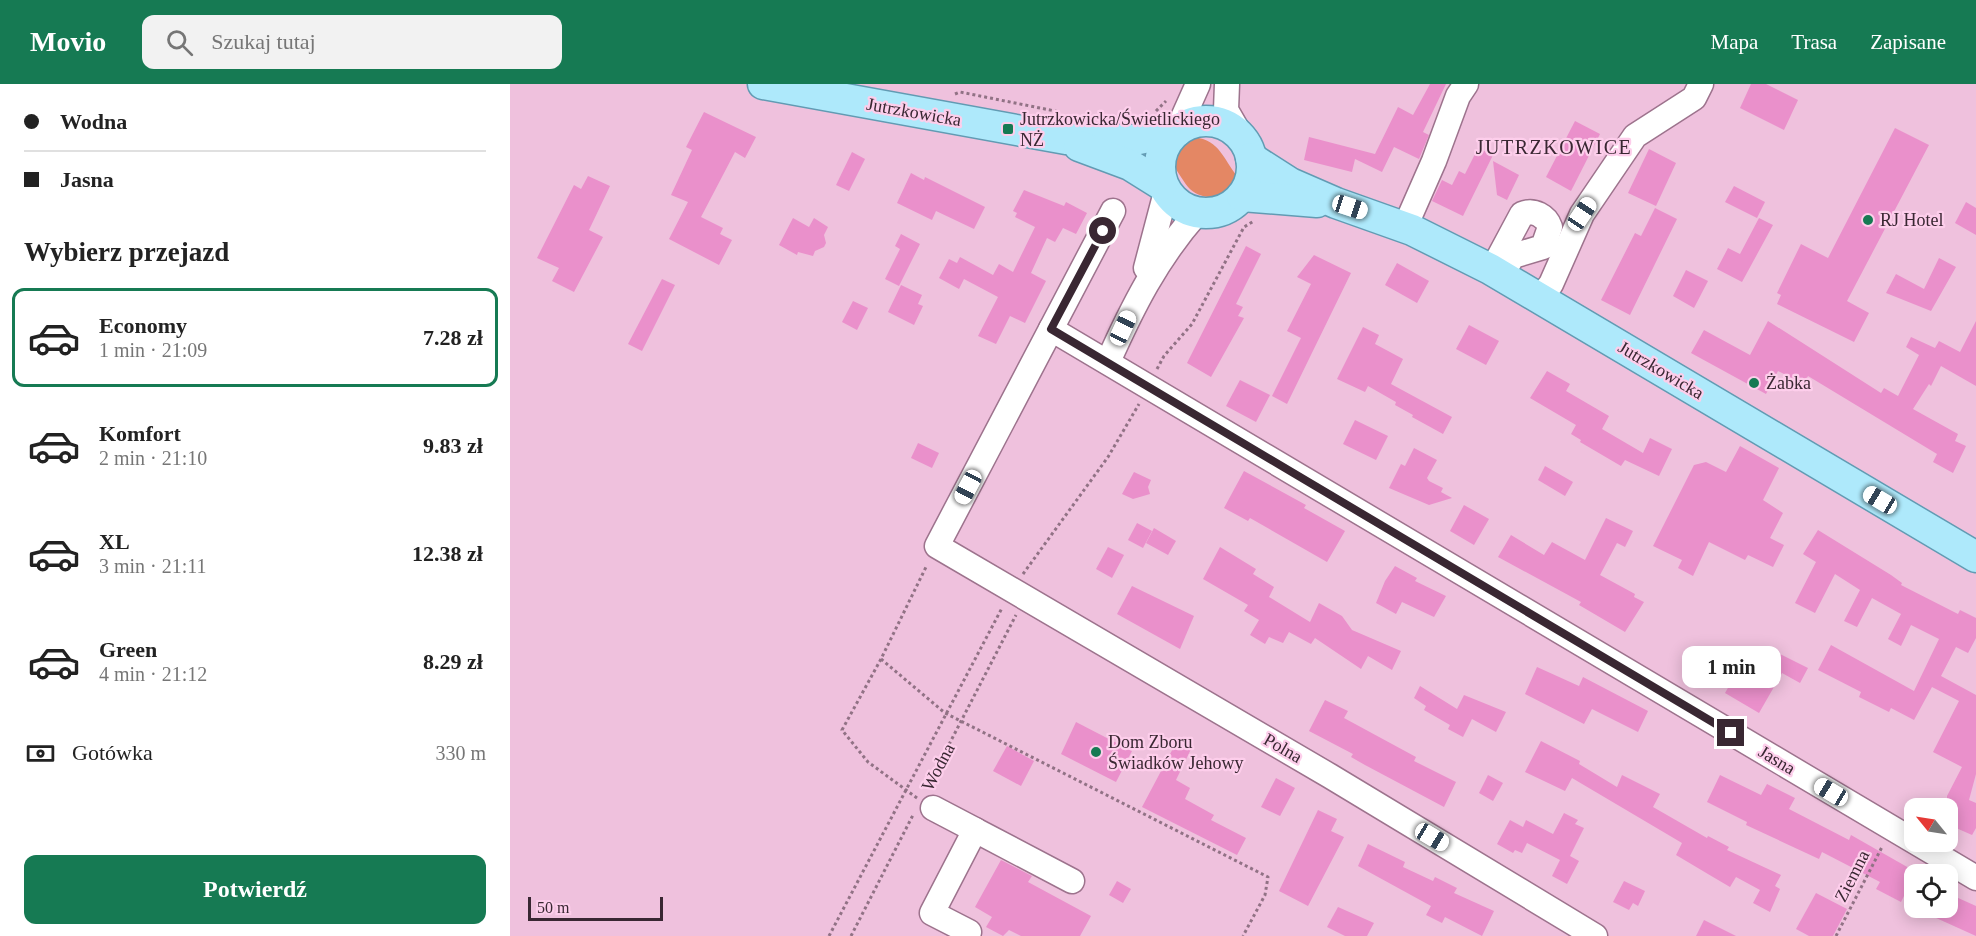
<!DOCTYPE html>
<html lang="pl">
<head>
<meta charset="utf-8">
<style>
  body { margin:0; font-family:Georgia,serif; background:#f2f2f2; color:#222; height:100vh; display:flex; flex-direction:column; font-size:22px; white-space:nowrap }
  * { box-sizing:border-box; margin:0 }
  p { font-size:20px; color:#767676 }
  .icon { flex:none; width:33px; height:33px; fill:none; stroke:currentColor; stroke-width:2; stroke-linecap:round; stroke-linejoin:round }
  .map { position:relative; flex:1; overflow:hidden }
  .side { display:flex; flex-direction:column; background:#fff; width:510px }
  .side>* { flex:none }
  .guide { display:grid; align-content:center; height:132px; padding:0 24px; background:#fff }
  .needle { width:39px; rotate:300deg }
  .buttons { position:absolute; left:1394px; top:714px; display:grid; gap:12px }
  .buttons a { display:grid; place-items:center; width:54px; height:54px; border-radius:12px; background:#fff; box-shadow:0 3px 15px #0003; font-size:30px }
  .scale { position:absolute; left:18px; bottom:15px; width:135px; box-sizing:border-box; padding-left:6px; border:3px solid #392732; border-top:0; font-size:16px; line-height:21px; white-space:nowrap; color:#392732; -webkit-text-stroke:4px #fdceeb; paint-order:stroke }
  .end { position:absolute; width:27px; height:27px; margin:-14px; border:8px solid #392732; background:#fff; box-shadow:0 0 0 3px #fff }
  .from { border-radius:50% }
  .bubble { position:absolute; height:42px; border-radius:12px; background:#fff; box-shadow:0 3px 15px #0003; font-size:20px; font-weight:800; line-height:42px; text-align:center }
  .car { position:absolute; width:18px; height:36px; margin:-18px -9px; border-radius:8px; box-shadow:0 0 4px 2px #0007; background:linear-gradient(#fff 24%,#345 0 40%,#fff 0 76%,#345 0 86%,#fff 0) }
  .guide b { display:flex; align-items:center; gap:21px; height:57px; font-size:22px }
  .guide b+b { border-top:2px solid #e0e0e0 }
  .guide i { width:15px; height:15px; background:#222 }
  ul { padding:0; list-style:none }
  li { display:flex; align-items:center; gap:18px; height:99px; margin:0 12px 9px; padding:0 12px; border:3px solid transparent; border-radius:12px }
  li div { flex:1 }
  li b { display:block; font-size:22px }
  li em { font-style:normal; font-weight:800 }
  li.current { border-color:#167a53 }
  li>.icon { width:54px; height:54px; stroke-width:1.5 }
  h2 { padding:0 24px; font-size:27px; line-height:72px }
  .pay { display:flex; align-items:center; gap:15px; height:66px; padding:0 24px; font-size:22px }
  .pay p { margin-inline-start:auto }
  .button { display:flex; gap:12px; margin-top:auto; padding:12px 24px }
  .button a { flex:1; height:69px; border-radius:12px; background:#167a53; color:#fff; font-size:24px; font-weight:800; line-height:69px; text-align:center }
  header { display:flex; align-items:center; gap:36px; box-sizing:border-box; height:84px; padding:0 30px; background:#167a53; color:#fff }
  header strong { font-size:28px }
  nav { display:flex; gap:33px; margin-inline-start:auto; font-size:21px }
  .search { width:420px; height:54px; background:#f2f2f2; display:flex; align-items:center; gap:15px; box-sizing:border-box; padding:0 21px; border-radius:12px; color:#767676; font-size:22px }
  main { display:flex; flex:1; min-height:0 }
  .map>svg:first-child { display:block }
</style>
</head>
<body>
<header>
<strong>Movio</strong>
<div class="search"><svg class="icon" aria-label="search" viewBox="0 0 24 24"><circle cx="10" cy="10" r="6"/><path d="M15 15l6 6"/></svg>Szukaj tutaj</div>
<nav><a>Mapa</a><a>Trasa</a><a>Zapisane</a></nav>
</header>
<main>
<section class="side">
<div class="guide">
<b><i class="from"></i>Wodna</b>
<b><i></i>Jasna</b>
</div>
<h2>Wybierz przejazd</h2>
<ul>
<li class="current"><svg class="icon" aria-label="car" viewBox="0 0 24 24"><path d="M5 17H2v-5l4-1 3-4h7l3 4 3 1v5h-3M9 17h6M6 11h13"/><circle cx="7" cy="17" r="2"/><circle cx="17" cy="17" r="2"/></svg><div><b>Economy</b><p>1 min · 21:09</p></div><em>7.28 zł</em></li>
<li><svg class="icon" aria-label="car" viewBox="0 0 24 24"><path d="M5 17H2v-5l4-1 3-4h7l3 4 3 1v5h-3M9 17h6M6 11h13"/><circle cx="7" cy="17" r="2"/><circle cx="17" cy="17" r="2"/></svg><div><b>Komfort</b><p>2 min · 21:10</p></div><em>9.83 zł</em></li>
<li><svg class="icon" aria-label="car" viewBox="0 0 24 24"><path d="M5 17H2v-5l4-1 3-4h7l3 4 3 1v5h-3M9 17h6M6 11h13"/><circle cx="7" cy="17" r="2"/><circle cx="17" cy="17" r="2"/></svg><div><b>XL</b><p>3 min · 21:11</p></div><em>12.38 zł</em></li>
<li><svg class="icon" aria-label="car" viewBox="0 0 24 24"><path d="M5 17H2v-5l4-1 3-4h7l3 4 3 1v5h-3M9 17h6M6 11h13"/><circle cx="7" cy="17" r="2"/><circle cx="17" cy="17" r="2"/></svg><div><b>Green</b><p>4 min · 21:12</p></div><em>8.29 zł</em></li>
</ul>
<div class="pay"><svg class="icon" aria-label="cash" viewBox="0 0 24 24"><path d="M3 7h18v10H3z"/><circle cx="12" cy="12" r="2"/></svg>Gotówka<p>330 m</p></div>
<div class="button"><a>Potwierdź</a></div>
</section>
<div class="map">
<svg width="1466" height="852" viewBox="0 0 1466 852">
  <rect width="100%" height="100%" fill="#efc1dd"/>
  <path fill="#e48764" d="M 684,53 C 711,57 712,74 728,93 C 726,96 724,102 721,105 C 710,117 688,115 678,103 C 671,94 667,85 659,77 C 663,63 671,59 684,53 Z"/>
  <g fill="#ea90cb">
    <polygon points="920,0 936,0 913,48 919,51 909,75 884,63 872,88 845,75 842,88 794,76 799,53 865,70 888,23 903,31"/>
    <polygon points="1241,0 1256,0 1288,16 1274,46 1230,24"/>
    <polygon points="194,28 246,53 235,74 225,68 191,133 213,144 210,150 222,156 209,181 159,155 178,118 161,111 182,66 176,63"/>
    <polygon points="1065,37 1090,50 1061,107 1036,93"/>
    <polygon points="1385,44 1419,61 1337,217 1359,229 1344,258 1267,220 1271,211 1267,209 1291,160 1318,174"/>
    <polygon points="968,64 983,71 953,132 922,117 932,96 942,101 949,87 955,90"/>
    <polygon points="1139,65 1166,79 1146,122 1118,109"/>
    <polygon points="342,68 355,75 339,107 326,101"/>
    <polygon points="983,77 1009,91 997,116 987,111"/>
    <polygon points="401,89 414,96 415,93 475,123 464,145 426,127 422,136 387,119"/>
    <polygon points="78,92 100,102 79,146 93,153 64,208 42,197 49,184 27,174 64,101 71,105"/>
    <polygon points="1224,102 1255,118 1247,134 1215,118"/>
    <polygon points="514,106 554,122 556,118 577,129 566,150 553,144 545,158 537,154 521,189 536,197 515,239 500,232 486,260 468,252 488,213 454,195 449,205 429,194 439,175 447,179 450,173 483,191 489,180 503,188 525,143 505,133 507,129 503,127"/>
    <polygon points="1456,118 1466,124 1466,151 1445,139"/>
    <polygon points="1145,124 1167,135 1120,231 1091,216 1125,149 1131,152"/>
    <polygon points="283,134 299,143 304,134 318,143 314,151 316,159 314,163 305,167 303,172 288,168 287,171 269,161"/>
    <polygon points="1249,134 1263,141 1232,198 1207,185 1218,164 1230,170"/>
    <polygon points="391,150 410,160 389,202 375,195 390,165 385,162"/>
    <polygon points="736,162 751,170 726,220 733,223 728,232 734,234 701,293 677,279"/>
    <polygon points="804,171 841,189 777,320 762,312 791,254 777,247 801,200 787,193"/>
    <polygon points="1429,174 1446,183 1421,227 1376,209 1386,190 1414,205"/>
    <polygon points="887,179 919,197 907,219 875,201"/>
    <polygon points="1176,186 1198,197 1184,224 1163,212"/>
    <polygon points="152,195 165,201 132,267 118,260"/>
    <polygon points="391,201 412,211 408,220 413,222 404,241 378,228"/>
    <polygon points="343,217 358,224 347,246 332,238"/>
    <polygon points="1258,237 1371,309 1374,304 1388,312 1409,271 1396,263 1401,253 1425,264 1429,257 1450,268 1466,237 1466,302 1431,282 1421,302 1419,300 1403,325 1448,350 1445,357 1456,362 1443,389 1423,378 1427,370 1298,292 1294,300 1268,287 1256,310 1181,269 1194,246 1240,271"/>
    <polygon points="959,241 989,257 976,281 946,265"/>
    <polygon points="853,243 869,251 865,260 893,275 881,300 942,333 933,350 902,333 903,331 885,321 886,318 858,302 855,308 827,295"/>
    <polygon points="1037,287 1060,300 1056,307 1099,332 1092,345 1133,369 1140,354 1162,365 1149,392 1115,376 1111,382 1070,358 1071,356 1061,350 1066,341 1020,314"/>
    <polygon points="730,296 760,311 746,338 716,322"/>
    <polygon points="845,336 878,352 866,376 833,360"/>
    <polygon points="408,359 429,369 422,384 401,374"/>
    <polygon points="1230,362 1269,384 1253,416 1273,429 1260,454 1274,461 1263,483 1238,471 1235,476 1199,458 1183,492 1168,484 1172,476 1143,462 1184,381 1196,378 1216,388"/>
    <polygon points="904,364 927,376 917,394 919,397 933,404 931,408 942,414 919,421 879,404 891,380 895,382"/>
    <polygon points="1035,382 1063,398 1055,412 1028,396"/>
    <polygon points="734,387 796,421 794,424 835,447 817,478 740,434 738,437 714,424"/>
    <polygon points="624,388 641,396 638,403 640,410 623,415 612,410"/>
    <polygon points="954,421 979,435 964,461 940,447"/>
    <polygon points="1096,434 1123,447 1115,463 1107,459 1090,491 1125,510 1124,513 1134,518 1115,548 1069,521 1071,518 988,473 1001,451 1034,471 1042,458 1075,476"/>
    <polygon points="627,439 642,447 633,464 618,456"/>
    <polygon points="644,444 666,457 658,471 636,459"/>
    <polygon points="1308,446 1381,491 1392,499 1391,501 1448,530 1450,526 1466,534 1466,554 1458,569 1446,563 1431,592 1466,611 1466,690 1459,716 1466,719 1466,744 1462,751 1437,740 1437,712 1452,683 1423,668 1449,617 1422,603 1404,636 1381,624 1379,628 1349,613 1351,608 1308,586 1321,561 1404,607 1429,555 1401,541 1391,562 1378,555 1391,530 1362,514 1347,543 1334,537 1350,506 1325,490 1305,529 1285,519 1306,478 1293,470"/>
    <polygon points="598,463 614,471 602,494 586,485"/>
    <polygon points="710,463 746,485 743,490 764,503 759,513 800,538 809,519 832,532 842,546 891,567 882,586 858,572 851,585 805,554 801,560 779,548 773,559 759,553 755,560 740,551 749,536 734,527 738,521 693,495"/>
    <polygon points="885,482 907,494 905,497 936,512 924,533 892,518 886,530 866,519 875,497"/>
    <polygon points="622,502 684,532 670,565 607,530"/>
    <polygon points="1264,567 1298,584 1290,599 1272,589 1249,629 1215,609 1230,583 1249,594"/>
    <polygon points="1027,583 1069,602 1073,593 1138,627 1128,648 1082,625 1074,640 1015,610"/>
    <polygon points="910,602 947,625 954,611 996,628 986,648 962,635 953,653 938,645 940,641 914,626 916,622 904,614"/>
    <polygon points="815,616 838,627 834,634 906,673 904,677 946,698 934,723 855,681 841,673 843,670 799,647"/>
    <polygon points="566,638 622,667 606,698 551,670"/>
    <polygon points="668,655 682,663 666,696 680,704 675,715 704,731 701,736 736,754 727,771 632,723"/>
    <polygon points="1031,657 1070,677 1069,680 1107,703 1112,691 1150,710 1143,723 1197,754 1198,752 1219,763 1217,766 1271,791 1265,802 1270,805 1260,828 1243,819 1250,806 1226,793 1220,803 1203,793 1166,771 1172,759 1062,694 1055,707 1015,688"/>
    <polygon points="497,662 524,677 511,702 483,687"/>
    <polygon points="978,691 993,699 983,717 969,709"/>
    <polygon points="1210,691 1251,711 1257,700 1285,714 1279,725 1339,756 1341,751 1406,788 1391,818 1366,805 1370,798 1312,768 1309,775 1236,741 1237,738 1197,718"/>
    <polygon points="766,694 785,704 770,732 751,723"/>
    <polygon points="808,726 827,735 821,747 834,753 798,822 769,807"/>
    <polygon points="1054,729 1068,736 1065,740 1074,744 1060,772 1069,777 1057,800 1042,792 1050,776 1017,759 1012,769 1005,766 1003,769 987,760 1000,736 1013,743 1016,736 1043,750"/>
    <polygon points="858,760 895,778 893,783 923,797 925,793 947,804 944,809 984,827 972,852 935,833 932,839 916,831 921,822 848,782"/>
    <polygon points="491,776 522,792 518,798 581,832 570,852 511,852 499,846 493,852 476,843 482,833 465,823"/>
    <polygon points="607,797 621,805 613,819 599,811"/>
    <polygon points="1114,797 1135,807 1128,822 1123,819 1119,826 1103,818"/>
    <polygon points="1306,809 1337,825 1323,852 1299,852 1286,845"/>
    <polygon points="1437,809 1466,822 1466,852 1404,824 1437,824"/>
    <polygon points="828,823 864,839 857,852 835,852 817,843"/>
    <polygon points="1194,836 1226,852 1186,852"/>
  </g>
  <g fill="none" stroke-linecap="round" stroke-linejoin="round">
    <defs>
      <g id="minor">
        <polyline points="717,0 716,26 731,52"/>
        <polyline points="667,47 688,0"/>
        <polyline points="603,127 427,462 820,692 1085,852"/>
        <polyline points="895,143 924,77 948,12 956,0"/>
        <polyline points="636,184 656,108"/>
        <path d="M 982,186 L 1012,130 C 1024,125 1036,132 1040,143 L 1033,163 L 1003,172 L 991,191"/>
        <polyline points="1030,214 1041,200 1072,130 1125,52 1184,14 1191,0"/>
        <polyline points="541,245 1466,794"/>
        <path d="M 598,278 C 622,224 647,174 687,129"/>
        <polyline points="423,724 465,746 422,829 459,848"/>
        <polyline points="465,746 562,797"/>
      </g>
      <g id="major">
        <polyline points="253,0 556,55 624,56 667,47"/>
        <circle cx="696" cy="83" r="46"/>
        <polyline points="569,62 620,81 652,101"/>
        <polyline points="741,74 780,99 826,119 902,146 980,185 1466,473"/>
        <polyline points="732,112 807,118"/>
      </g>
    </defs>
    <use href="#minor" stroke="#9d738d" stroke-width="27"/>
    <use href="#major" stroke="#629bb3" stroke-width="33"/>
    <g stroke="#917285" stroke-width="3" stroke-dasharray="3 3" stroke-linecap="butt">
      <polyline points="445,10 450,8 550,28"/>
      <polyline points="646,27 656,17"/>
      <polyline points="647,285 654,272 682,240 734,143 744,137"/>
      <polyline points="513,490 598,373 629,320"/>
      <polyline points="371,575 435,629 758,793 755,811 733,852"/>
      <polyline points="417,703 506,531"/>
      <polyline points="407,714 358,678 332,646 371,575 417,481"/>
      <polyline points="319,852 492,524"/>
      <polyline points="341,852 403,731"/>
      <polyline points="1326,852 1372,763"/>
    </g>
    <use href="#minor" stroke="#fff" stroke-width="24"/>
    <use href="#major" stroke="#aee9fb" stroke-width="30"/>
  </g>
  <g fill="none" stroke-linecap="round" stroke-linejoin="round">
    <polyline stroke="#392732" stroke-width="8" points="593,147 541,245 1221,649"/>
  </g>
  <g fill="#167a53" stroke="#fdceeb" stroke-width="2">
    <rect x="492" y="39" width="12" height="12" rx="3"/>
    <circle cx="1358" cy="136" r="6"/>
    <circle cx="1244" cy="299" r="6"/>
    <circle cx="586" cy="668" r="6"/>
  </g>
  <g text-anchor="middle" stroke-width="4.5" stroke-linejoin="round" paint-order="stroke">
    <g font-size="18" fill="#392732" stroke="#fdceeb">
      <text transform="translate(404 28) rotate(10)" y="6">Jutrzkowicka</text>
      <text transform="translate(1151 286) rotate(31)" y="6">Jutrzkowicka</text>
      <text transform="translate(773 664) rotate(30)" y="6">Polna</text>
      <text transform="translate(1267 676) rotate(31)" y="6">Jasna</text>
      <text transform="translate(428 683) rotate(-62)" y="6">Wodna</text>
      <text transform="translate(1342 792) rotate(-63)" y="6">Ziemna</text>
    </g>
    <g font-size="18" fill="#392732" stroke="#fdceeb" text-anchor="start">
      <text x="510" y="41">Jutrzkowicka/Świetlickiego<tspan x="510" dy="21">NŻ</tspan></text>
      <text x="1370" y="142">RJ Hotel</text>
      <text x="1256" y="305">Żabka</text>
      <text x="598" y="664">Dom Zboru<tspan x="598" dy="21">Świadków Jehowy</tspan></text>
    </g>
    <g font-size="20" letter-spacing="1.5" fill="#392732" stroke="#fdceeb">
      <text x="1044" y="70">JUTRZKOWICE</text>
    </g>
  </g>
</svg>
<div class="buttons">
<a><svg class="needle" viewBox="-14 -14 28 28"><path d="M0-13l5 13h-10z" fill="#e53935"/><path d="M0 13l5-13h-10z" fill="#767676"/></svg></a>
<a><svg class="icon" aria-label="locate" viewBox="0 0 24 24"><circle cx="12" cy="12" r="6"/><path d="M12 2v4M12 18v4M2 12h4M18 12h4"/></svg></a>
</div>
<div class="scale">50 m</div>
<i class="end from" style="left:593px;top:147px"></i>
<i class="end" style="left:1221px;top:649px"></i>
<div class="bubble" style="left:1172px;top:562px;width:99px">1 min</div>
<i class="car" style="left:840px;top:123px;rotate:108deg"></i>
<i class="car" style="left:1072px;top:130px;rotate:34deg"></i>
<i class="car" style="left:613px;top:244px;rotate:25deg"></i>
<i class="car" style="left:458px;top:403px;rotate:208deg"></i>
<i class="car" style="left:1370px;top:416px;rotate:301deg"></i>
<i class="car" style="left:1321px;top:708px;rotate:301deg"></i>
<i class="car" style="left:922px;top:753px;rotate:121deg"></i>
</div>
</main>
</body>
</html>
